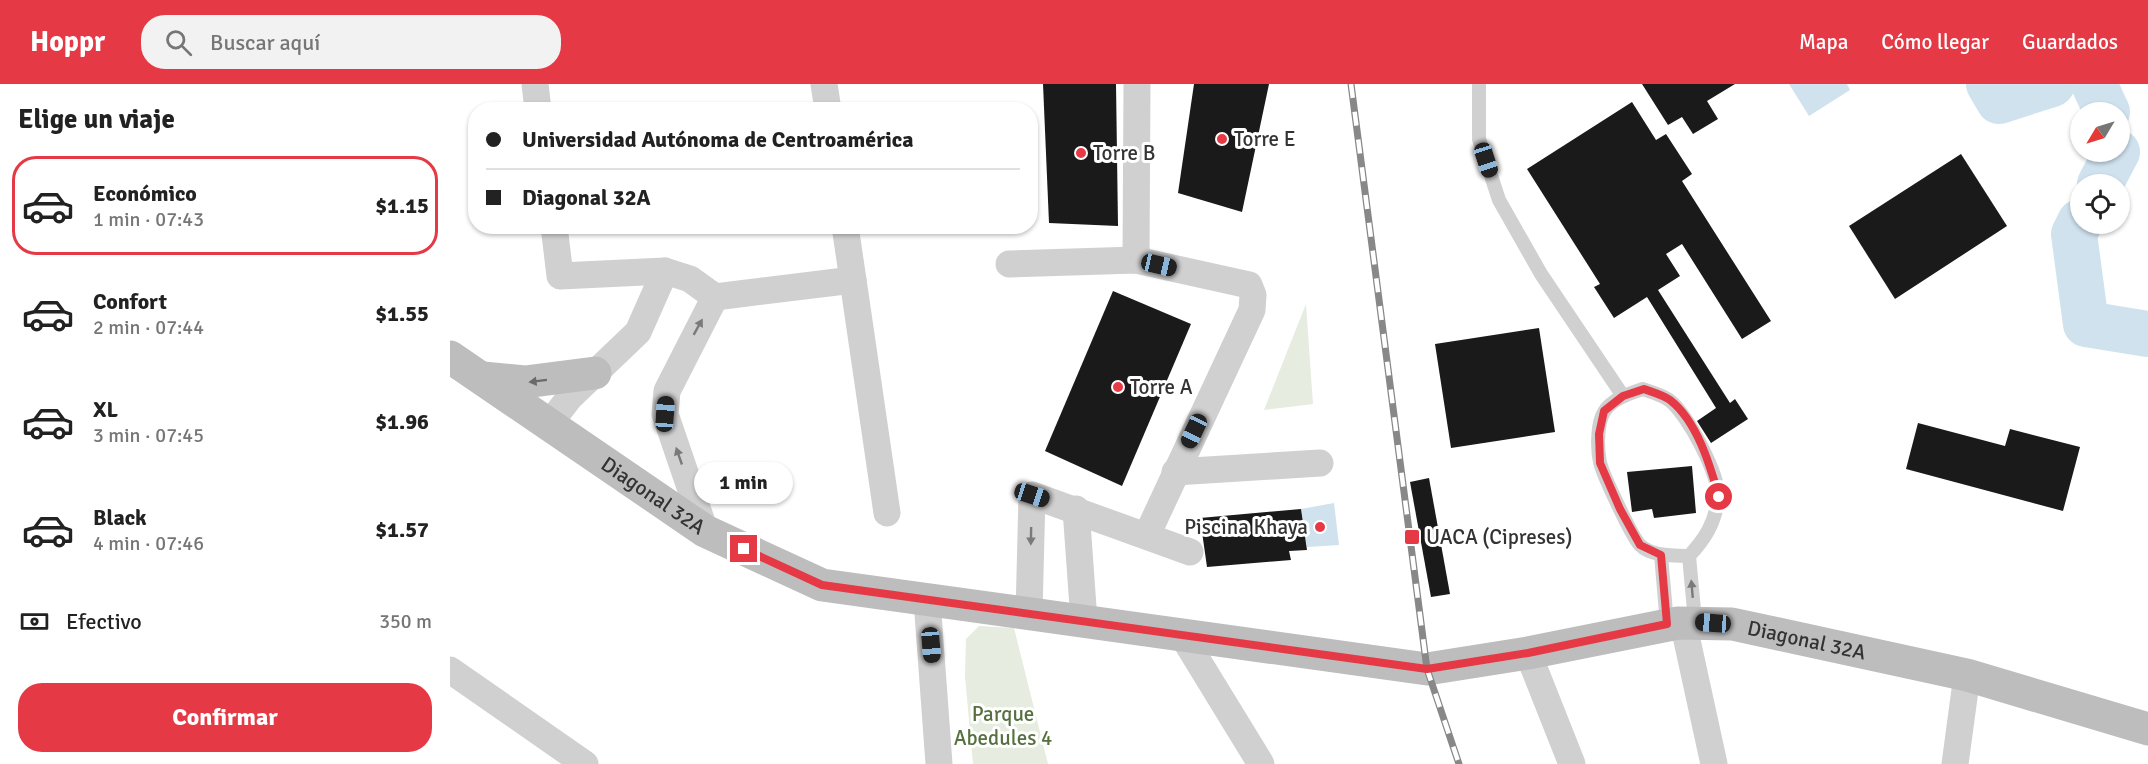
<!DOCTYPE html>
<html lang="es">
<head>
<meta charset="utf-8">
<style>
  body { margin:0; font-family:Signika,sans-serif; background:#f2f2f2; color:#222; height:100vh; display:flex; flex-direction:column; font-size:22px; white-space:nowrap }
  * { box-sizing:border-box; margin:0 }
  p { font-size:20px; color:#767676 }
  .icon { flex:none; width:33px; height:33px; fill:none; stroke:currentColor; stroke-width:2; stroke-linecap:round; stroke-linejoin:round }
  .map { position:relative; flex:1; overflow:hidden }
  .side { display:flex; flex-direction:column; background:#fff; width:450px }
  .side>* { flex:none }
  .hud { position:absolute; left:18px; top:18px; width:570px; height:132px; border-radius:24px; box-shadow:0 2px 4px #0004; display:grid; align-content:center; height:132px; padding:0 18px; background:#fff }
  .needle { width:39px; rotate:232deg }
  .fabs { position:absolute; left:1620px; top:18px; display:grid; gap:12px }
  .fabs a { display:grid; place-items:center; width:60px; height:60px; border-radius:50%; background:#fff; box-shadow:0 2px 4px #0004; font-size:30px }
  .end { position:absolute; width:27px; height:27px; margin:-14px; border:8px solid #e63946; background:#fff; box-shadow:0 0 0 3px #fff }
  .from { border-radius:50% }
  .bubble { position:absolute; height:42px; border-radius:21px; background:#fff; box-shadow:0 2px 4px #0004; font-size:20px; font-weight:700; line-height:42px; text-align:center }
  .car { position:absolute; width:18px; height:36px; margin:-18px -9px; border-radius:8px; box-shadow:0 0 4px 2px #0007; background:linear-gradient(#222 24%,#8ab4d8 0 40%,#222 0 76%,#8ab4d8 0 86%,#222 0) }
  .hud b { display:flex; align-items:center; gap:21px; height:57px; font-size:22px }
  .hud b+b { border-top:2px solid #e0e0e0 }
  .hud i { width:15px; height:15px; background:#222 }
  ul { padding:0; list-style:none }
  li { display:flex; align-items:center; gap:18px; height:99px; margin:0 12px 9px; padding:0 6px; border:3px solid transparent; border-radius:24px }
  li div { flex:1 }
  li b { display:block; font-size:22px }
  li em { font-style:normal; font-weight:700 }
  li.active { border-color:#e63946 }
  li>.icon { width:54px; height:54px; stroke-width:1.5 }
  h2 { padding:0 18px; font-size:27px; line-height:72px }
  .pay { display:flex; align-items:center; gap:15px; height:66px; padding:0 18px; font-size:22px }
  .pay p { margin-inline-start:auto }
  .button { display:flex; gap:12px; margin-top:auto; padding:12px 18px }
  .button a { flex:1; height:69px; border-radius:24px; background:#e63946; color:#fff; font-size:24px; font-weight:700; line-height:69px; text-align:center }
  header { display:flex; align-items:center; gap:36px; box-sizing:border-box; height:84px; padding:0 30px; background:#e63946; color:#fff }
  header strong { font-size:28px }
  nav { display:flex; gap:33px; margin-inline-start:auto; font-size:21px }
  .search { width:420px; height:54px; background:#f2f2f2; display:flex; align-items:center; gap:15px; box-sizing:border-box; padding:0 21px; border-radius:24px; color:#767676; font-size:22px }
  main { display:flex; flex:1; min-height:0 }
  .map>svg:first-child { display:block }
</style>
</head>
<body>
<header>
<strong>Hoppr</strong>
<div class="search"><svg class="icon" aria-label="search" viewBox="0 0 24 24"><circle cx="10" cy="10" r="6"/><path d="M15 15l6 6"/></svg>Buscar aquí</div>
<nav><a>Mapa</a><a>Cómo llegar</a><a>Guardados</a></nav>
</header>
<main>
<section class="side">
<h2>Elige un viaje</h2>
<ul>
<li class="active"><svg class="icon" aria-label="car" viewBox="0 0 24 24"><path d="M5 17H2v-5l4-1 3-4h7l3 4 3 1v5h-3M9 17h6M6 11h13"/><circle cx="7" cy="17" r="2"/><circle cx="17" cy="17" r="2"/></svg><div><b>Económico</b><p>1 min · 07:43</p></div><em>$1.15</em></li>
<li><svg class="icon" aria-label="car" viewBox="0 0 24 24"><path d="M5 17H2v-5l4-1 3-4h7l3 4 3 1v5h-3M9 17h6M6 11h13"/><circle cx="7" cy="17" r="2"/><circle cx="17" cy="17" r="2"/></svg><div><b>Confort</b><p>2 min · 07:44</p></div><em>$1.55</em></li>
<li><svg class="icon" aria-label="car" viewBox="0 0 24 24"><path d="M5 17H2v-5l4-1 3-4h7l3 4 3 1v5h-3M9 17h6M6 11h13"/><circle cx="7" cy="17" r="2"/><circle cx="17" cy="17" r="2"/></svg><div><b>XL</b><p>3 min · 07:45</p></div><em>$1.96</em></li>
<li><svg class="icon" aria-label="car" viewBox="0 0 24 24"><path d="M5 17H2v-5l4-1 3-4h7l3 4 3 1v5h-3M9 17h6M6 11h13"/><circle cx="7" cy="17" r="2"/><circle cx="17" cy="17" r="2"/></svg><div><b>Black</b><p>4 min · 07:46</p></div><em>$1.57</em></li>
</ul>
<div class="pay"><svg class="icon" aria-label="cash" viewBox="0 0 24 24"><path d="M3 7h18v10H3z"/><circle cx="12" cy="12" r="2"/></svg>Efectivo<p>350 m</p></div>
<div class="button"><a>Confirmar</a></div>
</section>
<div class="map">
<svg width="1698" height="680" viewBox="0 0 1698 680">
  <rect width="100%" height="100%" fill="#fff"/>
  <g fill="#e6ecdf">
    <polygon points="856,220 863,320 814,326"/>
    <polygon points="529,542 564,544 598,680 523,680 515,592 516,555"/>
  </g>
  <g fill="#cfe2ee">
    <polygon points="1339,0 1397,0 1400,6 1359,32"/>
    <polygon points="884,419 889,461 857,463 851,425"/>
  </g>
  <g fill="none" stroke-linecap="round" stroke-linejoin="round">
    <g stroke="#cfe2ee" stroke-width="46">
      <polyline points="1539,0 1549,17 1602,0"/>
      <polyline points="1644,0 1657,28"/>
      <polyline points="1650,100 1667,68"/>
      <polyline points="1630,138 1624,150 1636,240 1698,250"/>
    </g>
  </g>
  <g fill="#1a1a1a">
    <polygon points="593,0 666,0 668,142 599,139"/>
    <polygon points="744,0 819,0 792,128 728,109"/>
    <polygon points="1192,0 1285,0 1257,17 1268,35 1243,50 1232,33 1218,41"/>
    <polygon points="1182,18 1206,56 1216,50 1242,90 1232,97 1321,237 1292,255 1232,160 1216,170 1230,192 1208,206 1280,319 1285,315 1298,335 1261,359 1247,337 1266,324 1197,213 1164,234 1144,203 1150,200 1077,85"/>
    <polygon points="1511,70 1557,142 1445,215 1399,142"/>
    <polygon points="663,207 741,240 672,402 595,367"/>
    <polygon points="1089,244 1105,348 1001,364 985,260"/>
    <polygon points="1468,339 1555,362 1560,345 1630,363 1613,427 1456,385"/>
    <polygon points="1242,382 1246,429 1204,434 1202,425 1182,428 1177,388"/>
    <polygon points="979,394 1000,510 981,513 960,398"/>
    <polygon points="851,425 857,466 839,467 841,476 757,483 750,434"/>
  </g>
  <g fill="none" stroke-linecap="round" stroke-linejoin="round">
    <g stroke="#d0d0d0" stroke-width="14">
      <polyline points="1029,0 1029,55 1049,116 1091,190 1173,312"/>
      <polyline points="1211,471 1217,540"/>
      <path d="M 1239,472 C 1224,471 1202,473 1190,461 C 1182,453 1152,389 1150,378 C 1147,365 1147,339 1154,328 C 1161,315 1181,309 1193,305 C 1201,308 1213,311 1219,316 C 1237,329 1271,393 1268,415 C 1265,439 1255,455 1239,472 L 1245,537"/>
    </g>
    <g stroke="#d0d0d0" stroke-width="27">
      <polyline points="85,0 88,26"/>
      <polyline points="374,0 378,26"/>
      <polyline points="104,142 110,192 215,187 240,195 265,213 403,196 395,142"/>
      <polyline points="686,176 687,0"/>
      <polyline points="559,180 686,176 799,201 803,211 802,226 697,451"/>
      <polyline points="403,196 437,429"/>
      <polyline points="99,340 120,313 188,248 215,187"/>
      <polyline points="725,388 870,379"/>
      <polyline points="626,425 634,537"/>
      <polyline points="255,447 215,330 217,307 265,213"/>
      <polyline points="477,516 489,680"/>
      <polyline points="579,530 582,411 740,468"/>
      <polyline points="1233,538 1264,680"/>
      <polyline points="732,551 811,680"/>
      <polyline points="1078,569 1122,680"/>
      <polyline points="0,586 135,680"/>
      <polyline points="1505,680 1517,591"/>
    </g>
    <g stroke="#bdbdbd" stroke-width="33">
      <path id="s1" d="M 0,273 L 255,447 L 372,501 L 977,585 L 1078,569 L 1228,539 L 1282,540 L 1517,591 L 1698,645"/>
      <polyline points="33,294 75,298 145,289"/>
    </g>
    <defs>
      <polyline id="rail" points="901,0 977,585 1009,680"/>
    </defs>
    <use href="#rail" stroke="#888" stroke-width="7"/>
    <use href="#rail" stroke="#fff" stroke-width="4.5" stroke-dasharray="14" stroke-linecap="butt"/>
  </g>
  <defs><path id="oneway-solid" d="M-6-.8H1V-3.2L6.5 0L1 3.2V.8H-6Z" transform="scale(1.5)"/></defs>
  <g fill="#7a7a7a">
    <use href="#oneway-solid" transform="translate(248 243) rotate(-61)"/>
    <use href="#oneway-solid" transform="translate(229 372) rotate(-109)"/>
    <use href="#oneway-solid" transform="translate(581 452) rotate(91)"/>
    <use href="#oneway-solid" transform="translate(1242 505) rotate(-95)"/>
  </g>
  <use fill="#6a6a6a" href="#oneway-solid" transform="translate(88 297) rotate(173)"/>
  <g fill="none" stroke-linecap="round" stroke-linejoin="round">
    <path stroke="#e63946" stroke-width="8" d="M 294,465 L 372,501 L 977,585 L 1078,569 L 1217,540 L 1211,471 L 1190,461 L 1170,425 L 1150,379 L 1149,350 L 1154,327 L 1173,312 L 1194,305 C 1202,308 1213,311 1220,316 C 1247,337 1260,381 1269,413"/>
  </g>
  <g fill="#e63946" stroke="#fff" stroke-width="2">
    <circle cx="772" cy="55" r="6"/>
    <circle cx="631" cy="69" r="6"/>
    <circle cx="668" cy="303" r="6"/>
    <circle cx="870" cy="443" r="6"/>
    <rect x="954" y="445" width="16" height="16" rx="3"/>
  </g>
  <g text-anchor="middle" stroke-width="6" stroke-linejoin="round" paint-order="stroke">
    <g font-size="21" fill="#333" stroke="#fff" text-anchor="start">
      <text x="784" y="62">Torre E</text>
      <text x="643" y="76">Torre B</text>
      <text x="680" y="310">Torre A</text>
      <text x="858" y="450" text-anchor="end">Piscina Khaya</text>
      <text x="976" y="460">UACA (Cipreses)</text>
    </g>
    <g font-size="21" fill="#333" stroke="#fff">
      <text dy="7" stroke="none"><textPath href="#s1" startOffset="246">Diagonal 32A</textPath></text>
      <text dy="7" stroke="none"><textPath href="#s1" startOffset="1434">Diagonal 32A</textPath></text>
    </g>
    <g font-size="21" fill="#56703f" stroke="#fff">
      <text x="553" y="637">Parque<tspan x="553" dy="24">Abedules 4</tspan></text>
    </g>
  </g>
</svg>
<div class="fabs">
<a><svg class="needle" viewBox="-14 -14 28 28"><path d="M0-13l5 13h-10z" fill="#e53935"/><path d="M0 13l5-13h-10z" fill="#767676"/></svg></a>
<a><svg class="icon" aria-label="locate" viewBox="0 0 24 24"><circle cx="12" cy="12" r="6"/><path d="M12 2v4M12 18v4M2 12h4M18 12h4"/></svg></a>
</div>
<i class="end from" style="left:1269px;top:413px"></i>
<i class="end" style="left:294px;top:465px"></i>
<div class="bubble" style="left:244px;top:378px;width:99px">1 min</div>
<i class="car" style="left:1036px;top:76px;rotate:162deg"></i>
<i class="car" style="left:709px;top:181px;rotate:103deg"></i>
<i class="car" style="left:215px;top:330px;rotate:4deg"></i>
<i class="car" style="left:744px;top:347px;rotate:205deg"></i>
<i class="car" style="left:582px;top:411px;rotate:108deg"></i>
<i class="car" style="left:1263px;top:539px;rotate:274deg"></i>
<i class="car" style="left:481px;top:561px;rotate:175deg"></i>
<div class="hud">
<b><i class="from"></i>Universidad Autónoma de Centroamérica</b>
<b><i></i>Diagonal 32A</b>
</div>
</div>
</main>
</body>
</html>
